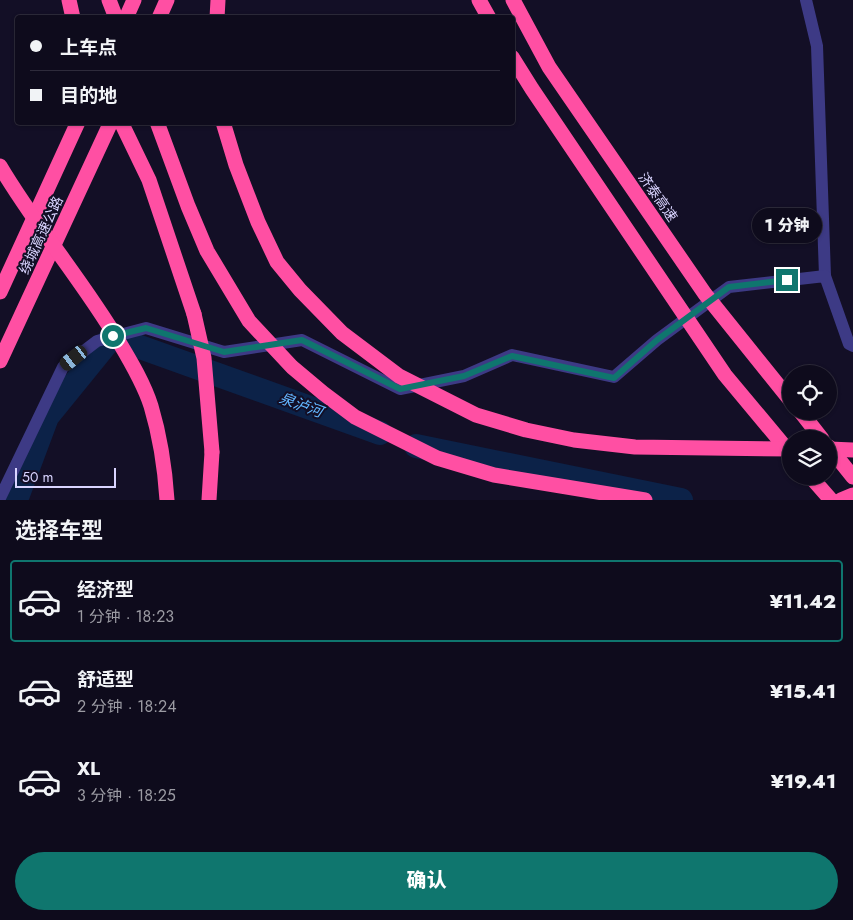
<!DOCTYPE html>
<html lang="zh">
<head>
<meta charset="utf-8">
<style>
  body { margin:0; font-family:Jost,"Noto Sans SC",sans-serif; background:#1c1929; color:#f1f3f6; height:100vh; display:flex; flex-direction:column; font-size:19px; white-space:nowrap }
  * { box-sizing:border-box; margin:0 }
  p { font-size:16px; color:#9b9ba3 }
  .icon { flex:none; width:28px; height:28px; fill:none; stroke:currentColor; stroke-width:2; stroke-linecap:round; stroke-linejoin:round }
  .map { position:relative; height:500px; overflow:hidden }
  .sheet { display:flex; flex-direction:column; background:#0e0b1c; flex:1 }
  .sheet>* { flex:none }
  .top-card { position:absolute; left:15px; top:15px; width:500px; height:110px; border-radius:5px; box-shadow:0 1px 4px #0004,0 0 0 1px #2e2b3b; display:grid; align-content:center; height:110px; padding:0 15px; background:#0e0b1c }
  .controls { position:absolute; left:782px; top:365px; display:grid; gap:10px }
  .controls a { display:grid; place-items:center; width:55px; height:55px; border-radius:50%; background:#0e0b1c; box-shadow:0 1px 4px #0004,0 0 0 1px #2e2b3b; font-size:25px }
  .scale { position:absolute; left:15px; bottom:12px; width:101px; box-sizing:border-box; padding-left:5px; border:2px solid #d9d4ff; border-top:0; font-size:14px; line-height:18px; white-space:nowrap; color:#d9d4ff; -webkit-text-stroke:4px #130f26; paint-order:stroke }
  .end { position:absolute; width:22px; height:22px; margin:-11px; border:6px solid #0f766e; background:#fff; box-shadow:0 0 0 2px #fff }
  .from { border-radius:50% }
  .bubble { position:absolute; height:35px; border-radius:18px; background:#0e0b1c; box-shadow:0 1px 4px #0004,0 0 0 1px #2e2b3b; font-size:16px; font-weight:800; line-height:35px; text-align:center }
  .car { position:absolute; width:15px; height:30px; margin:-15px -8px; border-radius:6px; box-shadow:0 0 4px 1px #0007; background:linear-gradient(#222 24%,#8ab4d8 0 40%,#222 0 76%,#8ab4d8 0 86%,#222 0) }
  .top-card b { display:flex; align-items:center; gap:18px; height:48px; font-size:19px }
  .top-card b+b { border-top:1px solid #2e2b3b }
  .top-card i { width:12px; height:12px; background:#f1f3f6 }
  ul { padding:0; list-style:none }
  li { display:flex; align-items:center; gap:15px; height:82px; margin:0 10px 8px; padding:0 5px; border:2px solid transparent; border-radius:5px }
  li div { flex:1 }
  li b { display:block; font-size:19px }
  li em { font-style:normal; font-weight:800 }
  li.selected { border-color:#0f766e }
  li>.icon { width:45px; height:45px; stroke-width:1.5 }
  h2 { padding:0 15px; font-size:22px; line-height:60px }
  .button { display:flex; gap:10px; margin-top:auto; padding:10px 15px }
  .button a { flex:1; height:58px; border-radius:30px; background:#0f766e; color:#fff; font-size:20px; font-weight:800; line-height:58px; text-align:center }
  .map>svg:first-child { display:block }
</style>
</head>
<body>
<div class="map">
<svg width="853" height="500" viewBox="0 0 853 500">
  <rect width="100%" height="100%" fill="#130f26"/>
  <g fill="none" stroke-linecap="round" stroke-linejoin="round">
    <g stroke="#0c2248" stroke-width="24">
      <polyline points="416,446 681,500"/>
      <polyline points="16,500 47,417 112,337 380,433"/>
    </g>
    <g stroke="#3d3a85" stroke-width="12">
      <polyline points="806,0 817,46 825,276"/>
      <polyline points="0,498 63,367 97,341 146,328 224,352 302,340 400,389 464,376 512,355 614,377 657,340 729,287 825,276 849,344 853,346"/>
    </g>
    <g stroke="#ff4fa3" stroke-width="15">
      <polyline points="69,0 73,18"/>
      <polyline points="109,0 116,18"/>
      <polyline points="479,0 489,18"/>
      <polyline points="126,18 134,0"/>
      <polyline points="159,18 167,0"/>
      <polyline points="217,18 218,0"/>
      <polyline points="121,122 149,180 194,314"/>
      <polyline points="0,292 78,122"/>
      <polyline points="0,361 111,122"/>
      <polyline points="800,411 822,439"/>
      <polyline points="829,449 853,450"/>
      <polyline points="810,476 831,500"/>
      <polyline points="209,500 212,452"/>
      <polyline points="841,500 853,495"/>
    </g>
    <g stroke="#ff4fa3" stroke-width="15">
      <polyline points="513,0 549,67 705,294 791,401"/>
      <polyline points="512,57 532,89 725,375 791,454"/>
      <polyline points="157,122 188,206 207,251 249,321 292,367 323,393 355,417 437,458 494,475 645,500"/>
      <polyline points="223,122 236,165 258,222 277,262 300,290 342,333 399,376 476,415 526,430 574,440 635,447 791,449"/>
      <path d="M 0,166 C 36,227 83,281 119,342 C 131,362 144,384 151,406 C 160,436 165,469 167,500"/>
      <polyline points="194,314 204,358 212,452"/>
      <polyline points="829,447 853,477"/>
    </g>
  </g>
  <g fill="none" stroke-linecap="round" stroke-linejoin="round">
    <polyline stroke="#0f766e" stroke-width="6" points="113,336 146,328 224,352 302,340 400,389 464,376 512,356 614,378 657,340 729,287 787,280"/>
  </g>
  <g text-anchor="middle" stroke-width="4" stroke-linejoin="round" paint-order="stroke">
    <g font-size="14" fill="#d9d4ff" stroke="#130f26">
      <text transform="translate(658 197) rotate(55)" y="5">济泰高速</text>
      <text transform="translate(41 235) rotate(-65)" y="5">绕城高速公路</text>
    </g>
    <g font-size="15" font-style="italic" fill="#62b6ff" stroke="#130f26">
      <text transform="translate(301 405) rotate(20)" y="5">泉泸河</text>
    </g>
  </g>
</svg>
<div class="controls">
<a><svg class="icon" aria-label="locate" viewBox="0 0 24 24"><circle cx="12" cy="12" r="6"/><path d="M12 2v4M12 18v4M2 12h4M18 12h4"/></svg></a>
<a><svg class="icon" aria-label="layers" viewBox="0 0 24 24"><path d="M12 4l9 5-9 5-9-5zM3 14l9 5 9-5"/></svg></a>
</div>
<div class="scale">50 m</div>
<i class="end from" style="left:113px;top:336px"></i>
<i class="end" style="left:787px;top:280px"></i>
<div class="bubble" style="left:752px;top:208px;width:70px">1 分钟</div>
<i class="car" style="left:74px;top:358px;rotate:232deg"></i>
<div class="top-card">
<b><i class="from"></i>上车点</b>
<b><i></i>目的地</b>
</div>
</div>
<section class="sheet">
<h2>选择车型</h2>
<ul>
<li class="selected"><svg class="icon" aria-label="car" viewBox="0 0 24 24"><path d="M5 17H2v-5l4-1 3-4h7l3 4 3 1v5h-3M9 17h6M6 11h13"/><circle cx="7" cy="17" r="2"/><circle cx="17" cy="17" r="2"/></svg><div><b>经济型</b><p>1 分钟 · 18:23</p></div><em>¥11.42</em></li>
<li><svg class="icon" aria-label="car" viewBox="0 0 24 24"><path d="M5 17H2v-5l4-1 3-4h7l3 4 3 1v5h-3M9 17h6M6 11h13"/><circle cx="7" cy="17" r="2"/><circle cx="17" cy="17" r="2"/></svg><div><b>舒适型</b><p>2 分钟 · 18:24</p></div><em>¥15.41</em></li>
<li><svg class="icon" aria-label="car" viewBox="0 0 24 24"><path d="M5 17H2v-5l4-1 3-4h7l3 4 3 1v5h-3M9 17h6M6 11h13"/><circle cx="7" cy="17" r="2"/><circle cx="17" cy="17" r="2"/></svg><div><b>XL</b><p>3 分钟 · 18:25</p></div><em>¥19.41</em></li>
</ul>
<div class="button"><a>确认</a></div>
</section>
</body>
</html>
